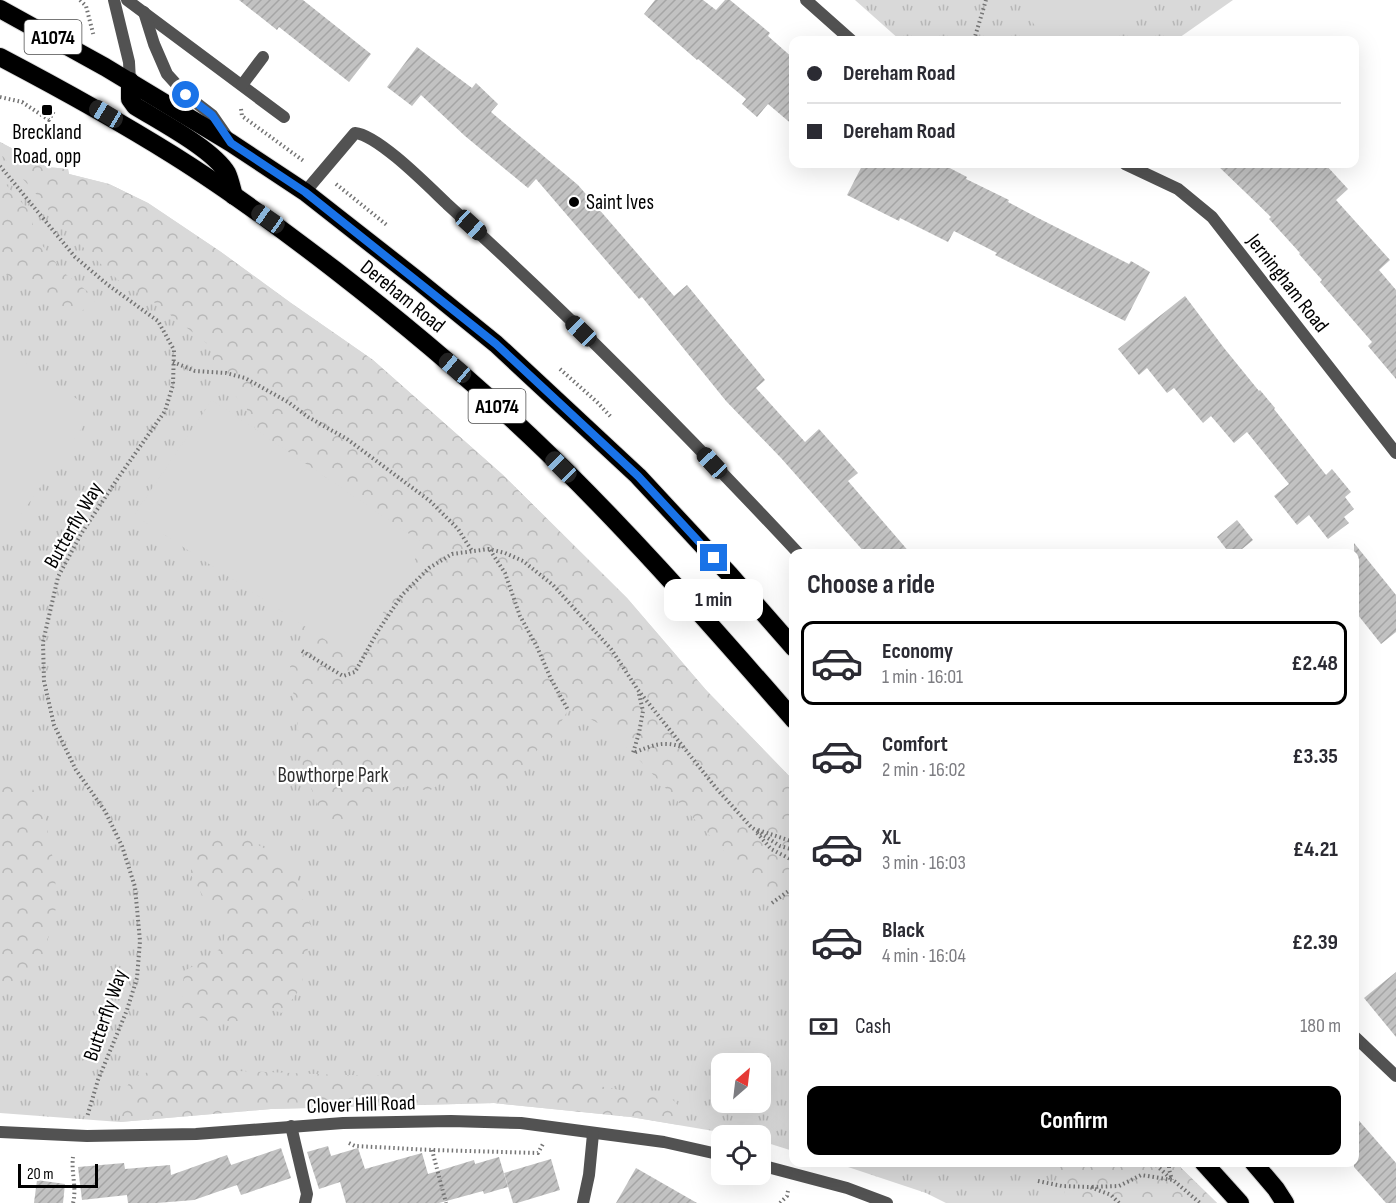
<!DOCTYPE html>
<html lang="en">
<head>
<meta charset="utf-8">
<style>
  body { margin:0; font-family:"Sofia Sans Condensed",sans-serif; background:#f7f7f7; color:#2b2b33; height:100vh; display:flex; flex-direction:column; font-size:22px; white-space:nowrap }
  * { box-sizing:border-box; margin:0 }
  p { font-size:20px; color:#7c7c81 }
  .icon { flex:none; width:33px; height:33px; fill:none; stroke:currentColor; stroke-width:2; stroke-linecap:round; stroke-linejoin:round }
  .map { position:relative; flex:1; overflow:hidden }
  .panel { position:absolute; left:789px; top:549px; width:570px; height:618px; display:flex; flex-direction:column; background:#fff; border-radius:12px; box-shadow:0 6px 24px #0002 }
  .panel>* { flex:none }
  .top-card { position:absolute; left:789px; top:36px; width:570px; height:132px; border-radius:12px; box-shadow:0 6px 24px #0002; display:grid; align-content:center; height:132px; padding:0 18px; background:#fff }
  .needle { width:39px; rotate:28deg }
  .tools { position:absolute; left:711px; top:1053px; display:grid; gap:12px }
  .tools a { display:grid; place-items:center; width:60px; height:60px; border-radius:12px; background:#fff; box-shadow:0 6px 24px #0002; font-size:30px }
  .scale { position:absolute; left:18px; bottom:15px; width:80px; box-sizing:border-box; padding-left:6px; border:3px solid #000; border-top:0; font-size:16px; line-height:21px; white-space:nowrap; color:#000; -webkit-text-stroke:4px #fff; paint-order:stroke }
  .end { position:absolute; width:27px; height:27px; margin:-14px; border:8px solid #1a73e8; background:#fff; box-shadow:0 0 0 3px #fff }
  .from { border-radius:50% }
  .bubble { position:absolute; height:42px; border-radius:12px; background:#fff; box-shadow:0 6px 24px #0002; font-size:20px; font-weight:700; line-height:42px; text-align:center }
  .car { position:absolute; width:18px; height:36px; margin:-18px -9px; border-radius:8px; box-shadow:0 0 4px 2px #0007; background:linear-gradient(#222 24%,#8ab4d8 0 40%,#222 0 76%,#8ab4d8 0 86%,#222 0) }
  .top-card b { display:flex; align-items:center; gap:21px; height:57px; font-size:22px }
  .top-card b+b { border-top:2px solid #e1e1e2 }
  .top-card i { width:15px; height:15px; background:#2b2b33 }
  ul { padding:0; list-style:none }
  li { display:flex; align-items:center; gap:18px; height:84px; margin:0 12px 9px; padding:0 6px; border:3px solid transparent; border-radius:12px }
  li div { flex:1 }
  li b { display:block; font-size:22px }
  li em { font-style:normal; font-weight:700 }
  li.active { border-color:#000 }
  li>.icon { width:54px; height:54px; stroke-width:1.5 }
  h2 { padding:0 18px; font-size:27px; line-height:72px }
  .pay { display:flex; align-items:center; gap:15px; height:66px; padding:0 18px; font-size:22px }
  .pay p { margin-inline-start:auto }
  .button { display:flex; gap:12px; margin-top:auto; padding:12px 18px }
  .button a { flex:1; height:69px; border-radius:12px; background:#000; color:#fff; font-size:24px; font-weight:700; line-height:69px; text-align:center }
  .map>svg:first-child { display:block }
</style>
</head>
<body>
<div class="map">
<svg width="1396" height="1203" viewBox="0 0 1396 1203">
  <defs>
    <pattern id="grass-tufts" width="24" height="20" patternUnits="userSpaceOnUse" patternTransform="scale(1.5)"><rect width="24" height="20" fill="#d9d9d9"/><path d="M3 7l-1-3M5 7V3M7 7l1-3M15 17l-1-3M17 17v-4M19 17l1-3" fill="none" stroke="#b8b8b8"/></pattern>
    <pattern id="forest-crowns" width="20" height="18" patternUnits="userSpaceOnUse" patternTransform="scale(1.5)"><rect width="20" height="18" fill="#d9d9d9"/><path d="M2 6a3 3 0 1 1 6 0M12 15a3 3 0 1 1 6 0" fill="none" stroke="#b8b8b8"/></pattern>
    <pattern id="building-hatch" width="6" height="6" patternUnits="userSpaceOnUse" patternTransform="scale(1.5)"><rect width="6" height="6" fill="#c2c2c2"/><path d="M-1 1l2-2M0 6l6-6M5 7l2-2" fill="none" stroke="#a5a5a5"/></pattern>
  </defs>
  <rect width="100%" height="100%" fill="#fff"/>
  <g fill="url(#grass-tufts)" fill-rule="evenodd">
    <polygon points="855,0 1233,0 1176,40 900,40"/>
    <path d="M 0,142 L 47,167 L 68,169 L 69,174 L 109,184 L 148,203 L 221,252 L 291,303 L 373,360 L 503,475 L 627,598 L 706,690 L 793,780 L 793,1151 L 761,1141 L 760,1136 L 737,1135 L 631,1117 L 494,1103 L 271,1109 L 120,1122 L 0,1113 ZM 722,1064 L 760,1064 L 760,1102 L 722,1102 Z"/>
    <polygon points="836,1163 1176,1163 1217,1203 946,1203 926,1193"/>
  </g>
  <g fill="url(#forest-crowns)">
    <polygon points="0,142 47,167 68,169 69,174 109,184 148,203 221,252 291,303 373,360 503,475 627,598 706,690 793,780 793,918 772,903 633,753 603,726 585,716 568,710 546,748 539,748 512,780 491,787 476,779 444,781 429,791 407,786 368,798 339,824 326,825 303,768 290,667 302,651 299,622 355,658 320,475 256,431 246,407 230,390 215,368 209,345 146,296 127,288 91,255 57,221 37,195 0,153"/>
    <polygon points="0,178 31,213 35,236 63,272 97,299 72,319 0,270"/>
    <polygon points="0,776 11,777 32,787 45,816 54,865 57,904 43,957 0,991 0,871 11,858 0,849"/>
    <polygon points="202,839 247,839 295,865 302,899 312,929 307,932 308,958 300,989 282,1013 272,1010 240,1021 208,1021 181,1010 184,971 209,958 223,946 226,925 204,898 190,873"/>
    <polygon points="173,1065 238,1071 341,1075 465,1077 546,1076 673,1100 684,1112 679,1125 631,1117 494,1103 271,1109 120,1122 120,1095 135,1076"/>
    <polygon points="1051,1163 1176,1163 1217,1203 1067,1203 1059,1170"/>
  </g>
  <g fill="#d9d9d9">
    <polygon points="1017,0 1150,0 1091,40 1045,40"/>
    <polygon points="0,345 94,411 0,544"/>
    <polygon points="212,400 424,544 355,659 134,515"/>
  </g>
  <g fill="url(#building-hatch)">
    <polygon points="239,0 303,0 371,54 349,82 279,27 277,30"/>
    <polygon points="655,0 703,0 716,10 725,0 730,0 770,33 768,36 794,59 794,126 768,104 757,117 742,104 746,99 698,59 697,60 644,14"/>
    <polygon points="417,47 472,88 476,83 498,104 491,112 578,185 674,296 687,285 765,380 756,388 805,442 819,429 858,473 848,481 911,554 866,554 781,458 726,401 642,297 639,299 536,179 528,188 465,136 421,95 412,106 387,87"/>
    <polygon points="863,164 942,164 967,177 966,179 1009,200 1008,202 1038,218 1129,264 1131,261 1150,272 1125,321 995,255 997,253 954,231 948,242 900,218 899,221 847,195"/>
    <polygon points="1216,164 1325,164 1348,189 1336,200 1390,260 1379,270 1396,290 1396,379 1368,346 1372,342 1320,282 1322,280 1299,254 1300,253 1269,219 1271,217"/>
    <polygon points="1185,296 1224,348 1259,391 1260,390 1275,408 1274,409 1326,475 1332,469 1351,492 1345,497 1354,509 1344,517 1349,523 1328,539 1309,515 1297,525 1274,496 1289,484 1247,432 1234,443 1211,416 1203,423 1174,388 1167,393 1147,368 1139,375 1118,349"/>
    <polygon points="1237,520 1253,540 1236,554 1230,554 1217,537"/>
    <polygon points="1354,543 1396,595 1396,632 1381,644 1354,610"/>
    <polygon points="1396,972 1396,1037 1364,998"/>
    <polygon points="1354,1115 1396,1163 1396,1203 1386,1203 1354,1167"/>
    <polygon points="328,1146 331,1156 358,1148 365,1169 422,1153 428,1174 474,1160 475,1164 499,1157 508,1187 484,1194 483,1191 439,1203 346,1203 340,1182 319,1189 307,1152"/>
    <polygon points="281,1148 291,1178 241,1195 237,1185 194,1200 157,1203 128,1203 127,1195 82,1200 78,1167 124,1163 125,1169 170,1165 171,1175 227,1155 231,1165"/>
    <polygon points="551,1159 560,1190 517,1203 513,1203 504,1173"/>
    <polygon points="636,1168 697,1203 616,1203"/>
    <polygon points="37,1180 65,1184 63,1203 34,1203"/>
  </g>
  <g fill="none" stroke-linecap="round" stroke-linejoin="round">
    <defs>
      <g id="highway">
        <polyline points="0,9 105,67 231,143 305,192 416,279 496,344 638,476 730,575 794,648"/>
        <path d="M 0,57 C 59,88 117,120 173,155 C 229,190 283,230 335,270 C 402,322 468,377 530,436 C 624,525 709,623 794,720"/>
        <path d="M 130,81 L 130,99 L 135,106 C 159,121 213,149 227,173 C 230,179 232,189 234,196"/>
        <polyline points="1203,1162 1240,1203"/>
        <polyline points="1253,1162 1276,1189 1285,1203"/>
      </g>
    </defs>
    <use href="#highway" stroke="#dbdbdb" stroke-width="20"/>
    <g stroke="#747474" stroke-width="4" stroke-dasharray="1.5 3" stroke-linecap="butt">
      <polyline points="80,0 86,6 94,37"/>
      <polyline points="974,40 986,0"/>
      <polyline points="0,97 22,102 49,120 54,111"/>
      <polyline points="241,109 242,116 305,162"/>
      <polyline points="0,166 75,257 108,285 158,321 174,350 173,385 165,411 118,478 81,534 58,577 43,642 44,681 54,725 76,770 105,811 122,846 135,887 140,941 137,978 127,1010 98,1080 87,1117"/>
      <polyline points="336,184 388,226"/>
      <polyline points="173,362 195,371 226,373 245,378 288,402 308,417 347,439 430,501 458,529 472,551"/>
      <polyline points="560,369 597,402 611,417"/>
      <polyline points="490,550 505,573 520,616 537,647 551,679 568,710"/>
      <polyline points="302,651 343,676 355,672 378,631 402,595 429,568 452,554 489,549 505,553 523,561 553,585 611,649 638,690 716,788 751,827 780,846 794,850"/>
      <path d="M 639,694 L 643,711 L 639,733 L 633,753 C 651,746 662,740 682,747"/>
      <polyline points="758,830 794,842"/>
      <polyline points="757,833 771,849 794,861"/>
      <polyline points="772,903 794,887"/>
      <polyline points="349,1143 355,1146 432,1150 538,1153 543,1144"/>
      <polyline points="432,1150 446,1203"/>
      <polyline points="1153,1162 1172,1180"/>
      <polyline points="1169,1162 1169,1169 1172,1180"/>
      <polyline points="1038,1181 1062,1186 1090,1187"/>
      <path d="M 73,1203 C 77,1188 71,1173 73,1157"/>
      <polyline points="780,1203 787,1196 788,1191"/>
      <polyline points="1119,1203 1111,1195 1090,1187 1119,1186 1141,1175 1173,1180 1200,1203"/>
    </g>
    <g stroke="#525252" stroke-width="12">
      <polyline points="114,0 129,62 130,81"/>
      <polyline points="127,0 284,117"/>
      <polyline points="806,0 851,40"/>
      <polyline points="144,12 154,44 167,74 186,95 212,115 228,138"/>
      <polyline points="242,85 263,57"/>
      <polyline points="1125,164 1178,189 1212,217 1396,453"/>
      <path d="M 305,192 L 355,133 C 378,135 428,186 447,204 C 570,315 686,433 799,554"/>
      <polyline points="1354,1036 1396,1076"/>
      <polyline points="291,1126 307,1194 305,1203"/>
      <polyline points="0,1132 87,1136 196,1134 343,1123 451,1121 521,1123 664,1142 722,1155"/>
      <polyline points="760,1165 847,1188 887,1203"/>
      <polyline points="583,1203 589,1175 593,1134"/>
    </g>
    <use href="#highway" stroke="#000" stroke-width="18"/>
  </g>
  <g fill="none" stroke-linecap="round" stroke-linejoin="round">
    <polyline stroke="#1a73e8" stroke-width="8" points="186,95 212,115 231,143 305,192 496,344 638,476 714,558"/>
  </g>
  <g fill="#000" stroke="#fff" stroke-width="2">
    <rect x="41" y="104" width="12" height="12" rx="3"/>
    <circle cx="574" cy="202" r="6"/>
  </g>
  <g text-anchor="middle" stroke-width="4.5" stroke-linejoin="round" paint-order="stroke">
    <g fill="#fff" stroke="#4c4c4c" stroke-width="1.5">
      <rect x="24.5" y="20" width="57" height="34" rx="4.5"/>
      <rect x="468.5" y="389" width="57" height="34" rx="4.5"/>
    </g>
    <g font-size="20" font-weight="bold" fill="#000">
      <text x="53" y="44">A1074</text>
      <text x="497" y="413">A1074</text>
    </g>
    <g font-size="21" fill="#000" stroke="#fff">
      <text x="47" y="139">Breckland<tspan x="47" dy="24">Road, opp</tspan></text>
      <text x="586" y="209" text-anchor="start">Saint Ives</text>
    </g>
    <g font-size="21" fill="#000" stroke="#fff">
      <text transform="translate(1288 283) rotate(52)" y="7">Jerningham Road</text>
      <text transform="translate(403 296) rotate(39)" y="7">Dereham Road</text>
      <text transform="translate(73 525) rotate(-60)" y="7">Butterfly Way</text>
      <text transform="translate(105 1015) rotate(-71)" y="7">Butterfly Way</text>
      <text transform="translate(361 1104) rotate(-2)" y="7">Clover Hill Road</text>
    </g>
    <g font-size="21" fill="#303030" stroke="#fff">
      <text x="333" y="782">Bowthorpe Park</text>
    </g>
  </g>
</svg>
<div class="tools">
<a><svg class="needle" viewBox="-14 -14 28 28"><path d="M0-13l5 13h-10z" fill="#e53935"/><path d="M0 13l5-13h-10z" fill="#7c7c81"/></svg></a>
<a><svg class="icon" aria-label="locate" viewBox="0 0 24 24"><circle cx="12" cy="12" r="6"/><path d="M12 2v4M12 18v4M2 12h4M18 12h4"/></svg></a>
</div>
<div class="scale">20 m</div>
<i class="end from" style="left:186px;top:95px"></i>
<i class="end" style="left:714px;top:558px"></i>
<div class="bubble" style="left:664px;top:579px;width:99px">1 min</div>
<i class="car" style="left:106px;top:114px;rotate:301deg"></i>
<i class="car" style="left:268px;top:219px;rotate:305deg"></i>
<i class="car" style="left:471px;top:225px;rotate:132deg"></i>
<i class="car" style="left:581px;top:331px;rotate:314deg"></i>
<i class="car" style="left:455px;top:368px;rotate:310deg"></i>
<i class="car" style="left:712px;top:463px;rotate:317deg"></i>
<i class="car" style="left:561px;top:467px;rotate:315deg"></i>
<div class="top-card">
<b><i class="from"></i>Dereham Road</b>
<b><i></i>Dereham Road</b>
</div>
<section class="panel">
<h2>Choose a ride</h2>
<ul>
<li class="active"><svg class="icon" aria-label="car" viewBox="0 0 24 24"><path d="M5 17H2v-5l4-1 3-4h7l3 4 3 1v5h-3M9 17h6M6 11h13"/><circle cx="7" cy="17" r="2"/><circle cx="17" cy="17" r="2"/></svg><div><b>Economy</b><p>1 min · 16:01</p></div><em>£2.48</em></li>
<li><svg class="icon" aria-label="car" viewBox="0 0 24 24"><path d="M5 17H2v-5l4-1 3-4h7l3 4 3 1v5h-3M9 17h6M6 11h13"/><circle cx="7" cy="17" r="2"/><circle cx="17" cy="17" r="2"/></svg><div><b>Comfort</b><p>2 min · 16:02</p></div><em>£3.35</em></li>
<li><svg class="icon" aria-label="car" viewBox="0 0 24 24"><path d="M5 17H2v-5l4-1 3-4h7l3 4 3 1v5h-3M9 17h6M6 11h13"/><circle cx="7" cy="17" r="2"/><circle cx="17" cy="17" r="2"/></svg><div><b>XL</b><p>3 min · 16:03</p></div><em>£4.21</em></li>
<li><svg class="icon" aria-label="car" viewBox="0 0 24 24"><path d="M5 17H2v-5l4-1 3-4h7l3 4 3 1v5h-3M9 17h6M6 11h13"/><circle cx="7" cy="17" r="2"/><circle cx="17" cy="17" r="2"/></svg><div><b>Black</b><p>4 min · 16:04</p></div><em>£2.39</em></li>
</ul>
<div class="pay"><svg class="icon" aria-label="cash" viewBox="0 0 24 24"><path d="M3 7h18v10H3z"/><circle cx="12" cy="12" r="2"/></svg>Cash<p>180 m</p></div>
<div class="button"><a>Confirm</a></div>
</section>
</div>
</body>
</html>
